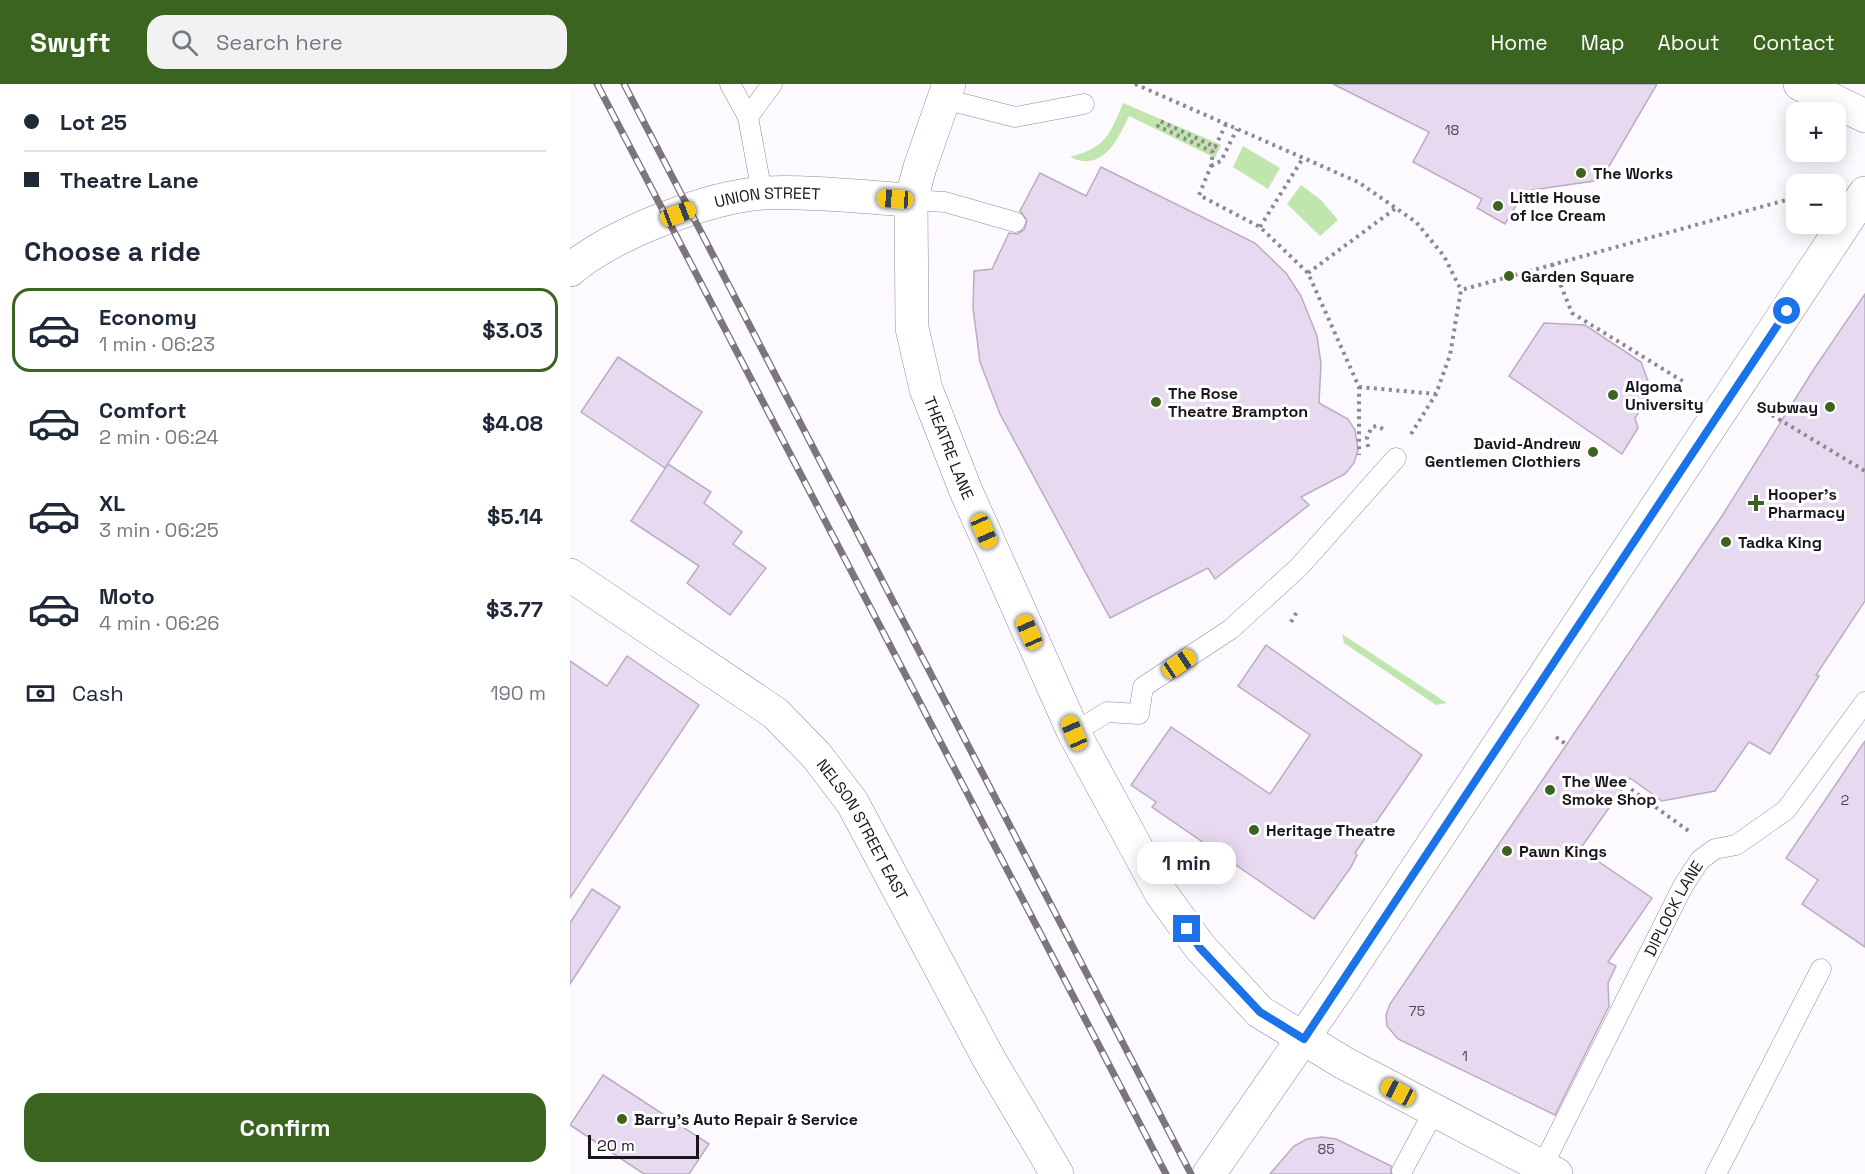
<!DOCTYPE html>
<html lang="en">
<head>
<meta charset="utf-8">
<style>
  body { margin:0; font-family:"Space Grotesk",sans-serif; background:#f2f2f3; color:#1f2937; height:100vh; display:flex; flex-direction:column; font-size:22px; white-space:nowrap }
  * { box-sizing:border-box; margin:0 }
  p { font-size:20px; color:#747a83 }
  .icon { flex:none; width:33px; height:33px; fill:none; stroke:currentColor; stroke-width:2; stroke-linecap:round; stroke-linejoin:round }
  .map { position:relative; flex:1; overflow:hidden }
  .drawer { display:flex; flex-direction:column; background:#fff; width:570px }
  .drawer>* { flex:none }
  .banner { display:grid; align-content:center; height:132px; padding:0 24px; background:#fff }
  .controls { position:absolute; left:1216px; top:18px; display:grid; gap:12px }
  .controls a { display:grid; place-items:center; width:60px; height:60px; border-radius:12px; background:#fff; box-shadow:0 3px 15px #0003; font-size:30px }
  .scale { position:absolute; left:18px; bottom:15px; width:111px; box-sizing:border-box; padding-left:6px; border:3px solid #1a151d; border-top:0; font-size:16px; line-height:21px; white-space:nowrap; color:#1a151d; -webkit-text-stroke:4px #fff; paint-order:stroke }
  .end { position:absolute; width:27px; height:27px; margin:-14px; border:8px solid #1a73e8; background:#fff; box-shadow:0 0 0 3px #fff }
  .from { border-radius:50% }
  .bubble { position:absolute; height:42px; border-radius:18px; background:#fff; box-shadow:0 3px 15px #0003; font-size:20px; font-weight:800; line-height:42px; text-align:center }
  .car { position:absolute; width:18px; height:36px; margin:-18px -9px; border-radius:8px; box-shadow:0 0 4px 2px #0007; background:linear-gradient(#f5c518 24%,#345 0 40%,#f5c518 0 76%,#345 0 86%,#f5c518 0) }
  .banner b { display:flex; align-items:center; gap:21px; height:57px; font-size:22px }
  .banner b+b { border-top:2px solid #e0e1e3 }
  .banner i { width:15px; height:15px; background:#1f2937 }
  ul { padding:0; list-style:none }
  li { display:flex; align-items:center; gap:18px; height:84px; margin:0 12px 9px; padding:0 12px; border:3px solid transparent; border-radius:18px }
  li div { flex:1 }
  li b { display:block; font-size:22px }
  li em { font-style:normal; font-weight:800 }
  li.selected { border-color:#3a6420 }
  li>.icon { width:54px; height:54px; stroke-width:1.5 }
  h2 { padding:0 24px; font-size:27px; line-height:72px }
  .pay { display:flex; align-items:center; gap:15px; height:66px; padding:0 24px; font-size:22px }
  .pay p { margin-inline-start:auto }
  .button { display:flex; gap:12px; margin-top:auto; padding:12px 24px }
  .button a { flex:1; height:69px; border-radius:18px; background:#3a6420; color:#fff; font-size:24px; font-weight:800; line-height:69px; text-align:center }
  header { display:flex; align-items:center; gap:36px; box-sizing:border-box; height:84px; padding:0 30px; background:#3a6420; color:#fff }
  header strong { font-size:28px }
  nav { display:flex; gap:33px; margin-inline-start:auto; font-size:21px }
  .search { width:420px; height:54px; background:#f2f2f3; display:flex; align-items:center; gap:15px; box-sizing:border-box; padding:0 21px; border-radius:18px; color:#747a83; font-size:22px }
  main { display:flex; flex:1; min-height:0 }
  .map>svg:first-child { display:block }
</style>
</head>
<body>
<header>
<strong>Swyft</strong>
<div class="search"><svg class="icon" aria-label="search" viewBox="0 0 24 24"><circle cx="10" cy="10" r="6"/><path d="M15 15l6 6"/></svg>Search here</div>
<nav><a>Home</a><a>Map</a><a>About</a><a>Contact</a></nav>
</header>
<main>
<section class="drawer">
<div class="banner">
<b><i class="from"></i>Lot 25</b>
<b><i></i>Theatre Lane</b>
</div>
<h2>Choose a ride</h2>
<ul>
<li class="selected"><svg class="icon" aria-label="car" viewBox="0 0 24 24"><path d="M5 17H2v-5l4-1 3-4h7l3 4 3 1v5h-3M9 17h6M6 11h13"/><circle cx="7" cy="17" r="2"/><circle cx="17" cy="17" r="2"/></svg><div><b>Economy</b><p>1 min · 06:23</p></div><em>$3.03</em></li>
<li><svg class="icon" aria-label="car" viewBox="0 0 24 24"><path d="M5 17H2v-5l4-1 3-4h7l3 4 3 1v5h-3M9 17h6M6 11h13"/><circle cx="7" cy="17" r="2"/><circle cx="17" cy="17" r="2"/></svg><div><b>Comfort</b><p>2 min · 06:24</p></div><em>$4.08</em></li>
<li><svg class="icon" aria-label="car" viewBox="0 0 24 24"><path d="M5 17H2v-5l4-1 3-4h7l3 4 3 1v5h-3M9 17h6M6 11h13"/><circle cx="7" cy="17" r="2"/><circle cx="17" cy="17" r="2"/></svg><div><b>XL</b><p>3 min · 06:25</p></div><em>$5.14</em></li>
<li><svg class="icon" aria-label="car" viewBox="0 0 24 24"><path d="M5 17H2v-5l4-1 3-4h7l3 4 3 1v5h-3M9 17h6M6 11h13"/><circle cx="7" cy="17" r="2"/><circle cx="17" cy="17" r="2"/></svg><div><b>Moto</b><p>4 min · 06:26</p></div><em>$3.77</em></li>
</ul>
<div class="pay"><svg class="icon" aria-label="cash" viewBox="0 0 24 24"><path d="M3 7h18v10H3z"/><circle cx="12" cy="12" r="2"/></svg>Cash<p>190 m</p></div>
<div class="button"><a>Confirm</a></div>
</section>
<div class="map">
<svg width="1295" height="1090" viewBox="0 0 1295 1090">
  <rect width="100%" height="100%" fill="#fdfaff"/>
  <g fill="#c0e6ad">
    <path d="M 553,19 L 647,59 L 651,61 L 645,74 L 559,32 C 548,55 533,89 500,73 C 536,63 539,52 553,19 Z"/>
    <polygon points="673,62 710,84 698,105 663,83"/>
    <polygon points="731,101 751,116 768,136 750,152 717,120"/>
    <polygon points="772,550 877,619 866,621 774,559"/>
  </g>
  <g fill="#e7d9f0" stroke="#baacc3" stroke-width="1.5">
    <polygon points="763,0 1087,0 1031,96 962,106 957,115 951,113 935,140 907,124 912,115 843,78 859,48"/>
    <polygon points="531,83 685,159 716,189 731,212 747,252 751,280 749,319 778,335 785,346 788,366 784,379 775,390 731,413 739,421 645,495 638,484 540,534 430,330 410,278 403,224 404,187 422,185 439,149 447,150 454,146 457,136 450,127 470,89 516,112"/>
    <polygon points="1295,210 1295,517 1246,591 1249,592 1200,670 1179,658 1145,707 1092,717 1060,694 1010,765 1082,814 1038,878 1046,882 1038,899 1039,922 985,1031 828,955 817,942 816,931 820,920 1152,432 1244,285"/>
    <polygon points="974,239 1015,241 1071,278 1082,308 1065,334 1068,344 1052,370 939,292"/>
    <polygon points="48,273 132,328 95,384 11,328"/>
    <polygon points="98,380 141,408 134,419 172,448 163,460 196,484 160,531 117,499 129,482 61,437"/>
    <polygon points="696,561 852,671 785,769 787,771 781,783 744,835 582,723 586,718 561,701 601,643 700,710 740,651 668,602"/>
    <polygon points="57,572 129,621 0,814 0,577 37,602"/>
    <polygon points="1295,657 1295,863 1232,820 1248,796 1216,774"/>
    <polygon points="22,805 50,823 0,900 0,839"/>
    <polygon points="33,991 139,1060 119,1090 74,1090 0,1041"/>
    <polygon points="752,1053 766,1055 821,1082 821,1090 700,1090 724,1062 737,1055"/>
  </g>
  <g fill="none" stroke-linecap="round" stroke-linejoin="round">
    <defs>
      <g id="lane">
        <polyline points="160,0 178,33"/>
        <polyline points="374,15 445,33 514,20"/>
        <polyline points="192,109 178,33 202,0"/>
        <polyline points="341,116 375,118 445,138"/>
        <polyline points="504,649 537,628 569,630 573,603 661,545 729,483 826,374"/>
        <path id="s1" d="M 972,1083 L 1113,802 L 1130,776 L 1145,765 L 1166,761 L 1216,726 L 1295,618"/>
        <polyline points="832,1087 864,1027"/>
        <polyline points="1146,1090 1251,885"/>
      </g>
      <g id="street">
        <path id="s2" d="M 379,0 L 350,83 L 341,116 L 342,244 L 356,305 L 396,407 L 504,649 L 591,809 L 630,863 L 690,928 L 774,979 L 986,1090"/>
        <path id="s3" d="M 0,186 C 42,150 138,113 194,109 C 243,107 293,113 341,116"/>
        <path id="s4" d="M 0,491 L 205,629 L 246,671 L 282,718 L 419,975 L 487,1090"/>
      </g>
      <polyline id="secondary" points="1230,0 1295,32"/>
      <polyline id="primary" points="639,1090 767,905 1295,109"/>
    </defs>
    <use href="#lane" stroke="#95879d" stroke-width="21"/>
    <use href="#street" stroke="#95879d" stroke-width="34"/>
    <use href="#secondary" stroke="#95879d" stroke-width="34"/>
    <use href="#primary" stroke="#95879d" stroke-width="34"/>
    <g stroke="#8d8990" stroke-width="4" stroke-dasharray="3 4.5" stroke-linecap="butt">
      <polyline points="565,0 788,98 846,138 874,172 891,206"/>
      <polyline points="656,40 645,63 590,37 588,42 643,68 641,82 629,111 690,143 738,189 789,303 789,371"/>
      <polyline points="641,82 651,77 667,45"/>
      <polyline points="690,143 733,74"/>
      <polyline points="982,180 1002,229 1114,298"/>
      <polyline points="738,189 826,124"/>
      <polyline points="789,303 866,310"/>
      <polyline points="1202,331 1295,387"/>
      <polyline points="841,350 866,310 880,271 891,206 1227,113"/>
      <polyline points="798,363 797,353 802,343 807,342 817,347"/>
      <polyline points="721,538 728,526"/>
      <polyline points="986,653 997,661"/>
      <polyline points="1055,701 1120,748"/>
    </g>
    <use href="#lane" stroke="#fff" stroke-width="20"/>
    <use href="#street" stroke="#fff" stroke-width="33"/>
    <use href="#secondary" stroke="#fff" stroke-width="33"/>
    <use href="#primary" stroke="#fff" stroke-width="33"/>
    <defs>
      <g id="rail">
        <polyline points="27,0 596,1090"/>
        <polyline points="54,0 621,1090"/>
      </g>
    </defs>
    <use href="#rail" stroke="#7a767c" stroke-width="7"/>
    <use href="#rail" stroke="#fff" stroke-width="4.5" stroke-dasharray="14" stroke-linecap="butt"/>
  </g>
  <g fill="none" stroke-linecap="round" stroke-linejoin="round">
    <polyline stroke="#1a73e8" stroke-width="8" points="617,845 630,864 690,928 734,955 1217,227"/>
  </g>
  <g fill="#3a6420" stroke="#fff" stroke-width="2">
    <circle cx="1011" cy="89" r="6"/>
    <circle cx="928" cy="122" r="6"/>
    <circle cx="939" cy="192" r="6"/>
    <circle cx="1043" cy="311" r="6"/>
    <circle cx="586" cy="318" r="6"/>
    <circle cx="1260" cy="323" r="6"/>
    <circle cx="1023" cy="368" r="6"/>
    <path d="M1183 410h6v6h6v6h-6v6h-6v-6h-6v-6h6z"/>
    <circle cx="1156" cy="458" r="6"/>
    <circle cx="980" cy="706" r="6"/>
    <circle cx="684" cy="746" r="6"/>
    <circle cx="937" cy="767" r="6"/>
    <circle cx="52" cy="1035" r="6"/>
  </g>
  <g text-anchor="middle" stroke-width="6" stroke-linejoin="round" paint-order="stroke">
    <g font-size="14" fill="#4d4652">
      <text x="882" y="51">18</text>
      <text x="1275" y="721">2</text>
      <text x="847" y="932">75</text>
      <text x="895" y="977">1</text>
      <text x="756" y="1070">85</text>
    </g>
    <g font-size="16" font-weight="bold" fill="#1a151d" stroke="#fff" text-anchor="start">
      <text x="1023" y="95">The Works</text>
      <text x="940" y="119">Little House<tspan x="940" dy="18">of Ice Cream</tspan></text>
      <text x="951" y="198">Garden Square</text>
      <text x="1055" y="308">Algoma<tspan x="1055" dy="18">University</tspan></text>
      <text x="598" y="315">The Rose<tspan x="598" dy="18">Theatre Brampton</tspan></text>
      <text x="1248" y="329" text-anchor="end">Subway</text>
      <text x="1011" y="365" text-anchor="end">David-Andrew<tspan x="1011" dy="18">Gentlemen Clothiers</tspan></text>
      <text x="1198" y="416">Hooper's<tspan x="1198" dy="18">Pharmacy</tspan></text>
      <text x="1168" y="464">Tadka King</text>
      <text x="992" y="703">The Wee<tspan x="992" dy="18">Smoke Shop</tspan></text>
      <text x="696" y="752">Heritage Theatre</text>
      <text x="949" y="773">Pawn Kings</text>
      <text x="64" y="1041">Barry’s Auto Repair &amp; Service</text>
    </g>
    <g font-size="16" fill="#1a151d" stroke="#fff">
      <text dy="6" stroke="none"><textPath href="#s3" startOffset="214">UNION STREET</textPath></text>
      <text dy="6" stroke="none"><textPath href="#s2" startOffset="376">THEATRE LANE</textPath></text>
      <text dy="6" stroke="none"><textPath href="#s4" startOffset="394">NELSON STREET EAST</textPath></text>
      <text dy="6" stroke="none"><textPath href="#s1" startOffset="290">DIPLOCK LANE</textPath></text>
    </g>
  </g>
</svg>
<div class="controls">
<a>+</a>
<a>−</a>
</div>
<div class="scale">20 m</div>
<i class="end from" style="left:1217px;top:227px"></i>
<i class="end" style="left:617px;top:845px"></i>
<div class="bubble" style="left:567px;top:758px;width:99px">1 min</div>
<i class="car" style="left:325px;top:115px;rotate:274deg"></i>
<i class="car" style="left:108px;top:130px;rotate:69deg"></i>
<i class="car" style="left:414px;top:447px;rotate:156deg"></i>
<i class="car" style="left:459px;top:548px;rotate:336deg"></i>
<i class="car" style="left:609px;top:580px;rotate:56deg"></i>
<i class="car" style="left:504px;top:649px;rotate:336deg"></i>
<i class="car" style="left:828px;top:1008px;rotate:298deg"></i>
</div>
</main>
</body>
</html>
